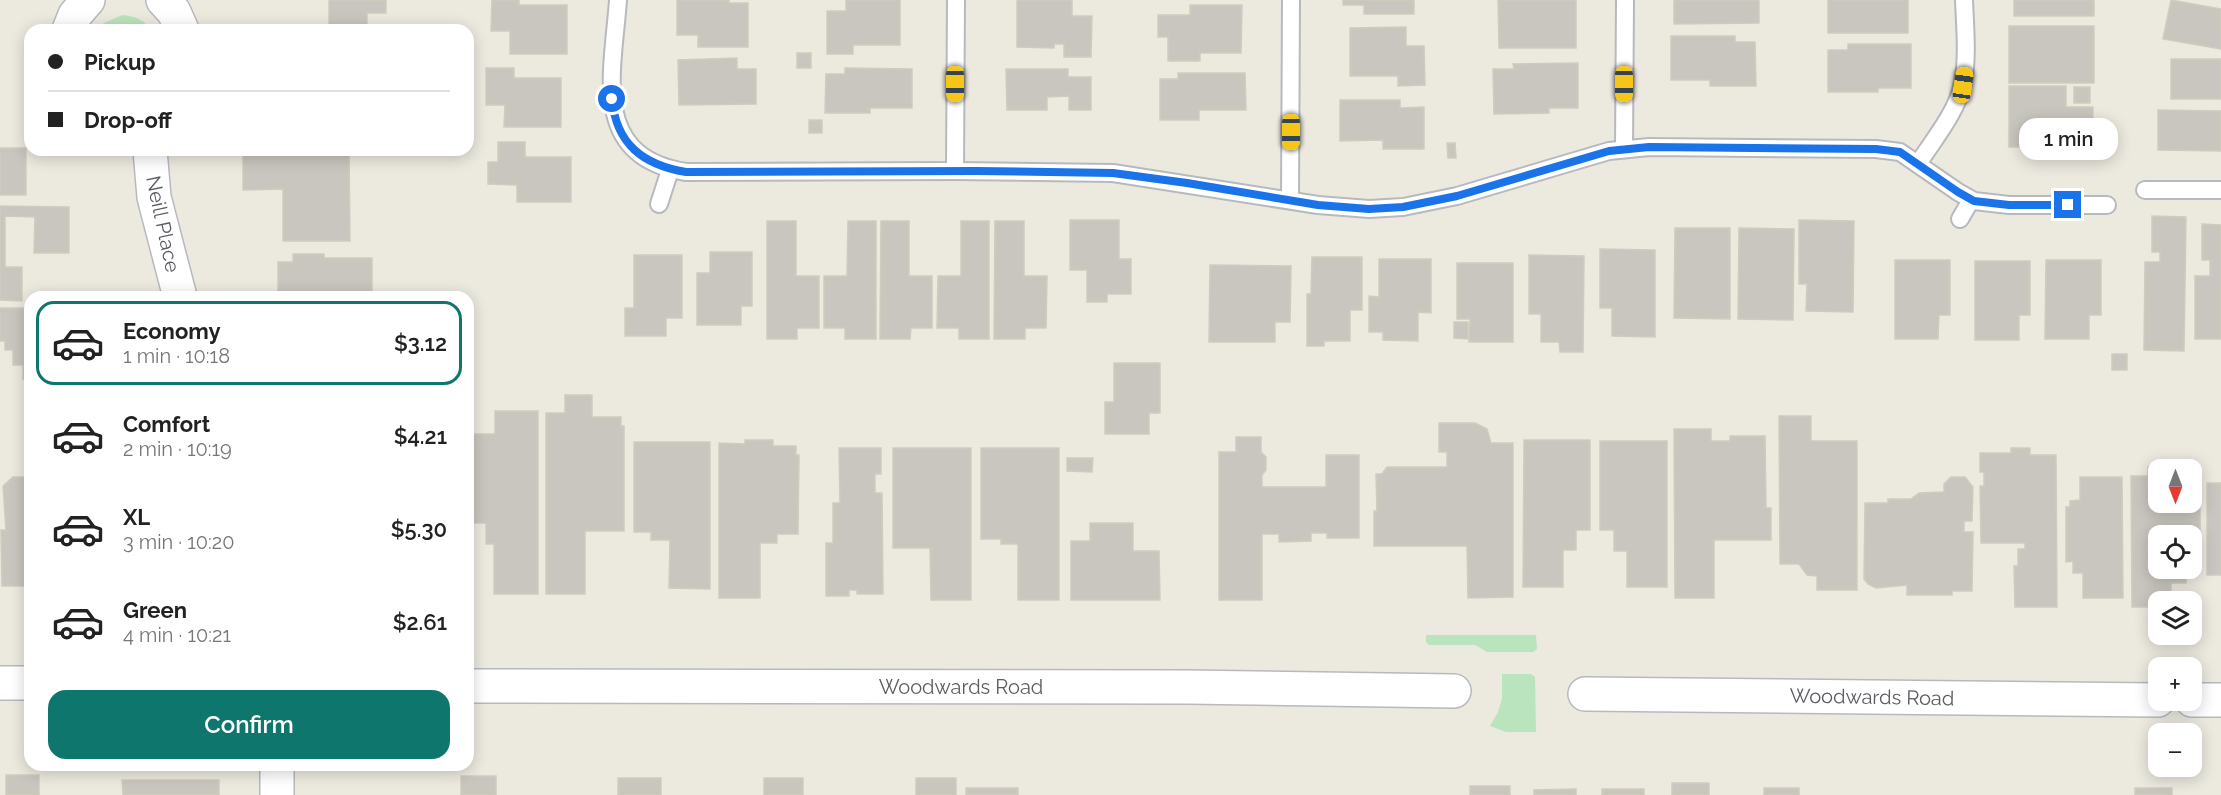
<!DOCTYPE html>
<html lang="en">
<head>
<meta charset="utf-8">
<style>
  body { margin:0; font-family:Raleway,sans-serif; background:#f6f6f6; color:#222; height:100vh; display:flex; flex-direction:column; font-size:22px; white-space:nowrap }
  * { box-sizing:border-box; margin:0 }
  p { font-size:20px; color:#767676 }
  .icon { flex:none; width:33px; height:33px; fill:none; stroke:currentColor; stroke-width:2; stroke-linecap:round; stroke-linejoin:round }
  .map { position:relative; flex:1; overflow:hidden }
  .side { position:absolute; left:24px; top:291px; width:450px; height:480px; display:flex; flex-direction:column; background:#fff; border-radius:18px; box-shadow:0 3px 15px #0003 }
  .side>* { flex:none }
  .hud { position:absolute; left:24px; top:24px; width:450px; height:132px; border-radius:18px; box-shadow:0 3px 15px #0003; display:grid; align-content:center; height:132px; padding:0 24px; background:#fff }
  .needle { width:39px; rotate:180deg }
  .fabs { position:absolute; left:2148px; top:459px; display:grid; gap:12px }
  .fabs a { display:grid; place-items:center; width:54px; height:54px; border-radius:12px; background:#fff; box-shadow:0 3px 15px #0003; font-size:30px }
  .end { position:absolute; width:27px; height:27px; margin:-14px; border:8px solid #1a73e8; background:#fff; box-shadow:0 0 0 3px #fff }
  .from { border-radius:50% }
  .bubble { position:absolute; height:42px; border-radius:18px; background:#fff; box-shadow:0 3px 15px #0003; font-size:20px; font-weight:600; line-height:42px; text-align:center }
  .car { position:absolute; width:18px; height:36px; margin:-18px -9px; border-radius:8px; box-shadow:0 0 4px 2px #0007; background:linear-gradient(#f5c518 24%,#345 0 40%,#f5c518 0 76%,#345 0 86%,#f5c518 0) }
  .hud b { display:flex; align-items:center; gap:21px; height:57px; font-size:22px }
  .hud b+b { border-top:2px solid #e0e0e0 }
  .hud i { width:15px; height:15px; background:#222 }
  ul { padding:10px 0 0; list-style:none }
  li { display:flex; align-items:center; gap:18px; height:84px; margin:0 12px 9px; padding:0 12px; border:3px solid transparent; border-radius:18px }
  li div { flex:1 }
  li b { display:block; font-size:22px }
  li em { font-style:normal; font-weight:600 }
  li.current { border-color:#0f766e }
  li>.icon { width:54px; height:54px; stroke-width:1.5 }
  .primary-button { display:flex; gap:12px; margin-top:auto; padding:12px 24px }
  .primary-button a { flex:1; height:69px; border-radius:18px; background:#0f766e; color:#fff; font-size:24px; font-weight:600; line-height:69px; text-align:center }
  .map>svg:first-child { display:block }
</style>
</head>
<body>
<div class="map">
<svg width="2221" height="795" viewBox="0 0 2221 795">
  <rect width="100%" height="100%" fill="#eceadf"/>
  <g fill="#bae4bd">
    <path d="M 122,15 C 134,16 144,19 151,30 L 98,30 L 104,23 Z"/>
    <polygon points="1426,635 1536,635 1537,649 1533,652 1487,652 1475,645 1429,645 1426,642"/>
    <polygon points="1502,674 1531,674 1535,677 1536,732 1506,732 1490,726 1498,712 1502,699"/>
  </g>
  <g fill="#c8c6be" stroke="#d0ccbd" stroke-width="1.5">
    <polygon points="329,0 386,0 386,13 367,13 367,26 329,26"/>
    <polygon points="492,0 519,0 519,5 567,5 567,54 510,54 510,31 491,31"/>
    <polygon points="677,0 729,0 729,3 748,3 748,47 698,47 698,35 677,35"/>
    <polygon points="846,0 900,0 900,45 853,45 853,54 827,54 827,11 846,11"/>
    <polygon points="1017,0 1072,0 1072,16 1092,16 1091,57 1064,57 1064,44 1054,44 1054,48 1017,47"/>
    <polygon points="1343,0 1414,0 1414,14 1364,14 1364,5 1343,5"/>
    <polygon points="1498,0 1576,0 1576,48 1499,48"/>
    <polygon points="1674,0 1759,0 1759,23 1674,24"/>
    <rect x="1828" y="0" width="80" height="33"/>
    <rect x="2014" y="0" width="80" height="16"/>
    <polygon points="2171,0 2221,9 2221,49 2163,39"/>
    <polygon points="1190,5 1242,5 1241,53 1200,53 1200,61 1168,61 1168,37 1158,37 1158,15 1190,15"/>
    <rect x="2009" y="26" width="85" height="57"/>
    <polygon points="1406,27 1406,46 1424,46 1425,85 1398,86 1398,76 1350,76 1350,28"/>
    <polygon points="1671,36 1735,36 1735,42 1755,42 1756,86 1710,86 1710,80 1671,80"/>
    <polygon points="1848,44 1911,44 1911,88 1878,88 1878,92 1828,92 1828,50 1848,50"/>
    <rect x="797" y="53" width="14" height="15"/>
    <rect x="468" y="55" width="5" height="13"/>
    <polygon points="737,58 737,69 756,69 756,104 679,105 678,60"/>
    <rect x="2171" y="59" width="50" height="40"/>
    <polygon points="1578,63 1578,108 1549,108 1549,113 1494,114 1493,69 1514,69 1513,64"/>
    <polygon points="486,68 514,68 514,78 561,78 561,127 504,127 505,105 486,105"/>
    <polygon points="845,68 912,69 912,108 870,108 870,113 825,113 826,74 845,74"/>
    <polygon points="1006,69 1068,69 1068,77 1091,77 1091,110 1069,110 1069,96 1047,97 1047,110 1007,110"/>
    <polygon points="1178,73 1245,73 1246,110 1199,110 1199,120 1160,120 1160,79 1178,79"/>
    <polygon points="2009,86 2066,86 2066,107 2093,107 2093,147 2009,147"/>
    <rect x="2074" y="87" width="16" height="16"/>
    <polygon points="1340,100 1400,100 1400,108 1424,107 1424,149 1383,149 1383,140 1340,141"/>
    <polygon points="2158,110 2221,111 2221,151 2158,150"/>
    <rect x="809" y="120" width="13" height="13"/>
    <polygon points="498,142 525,142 525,157 571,157 571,202 517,202 517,185 488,184 488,162 498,162"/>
    <polygon points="1447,143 1455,143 1456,158 1448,158"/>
    <rect x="0" y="148" width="26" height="47"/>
    <polygon points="243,150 349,150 350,241 283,241 283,189 243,190"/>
    <polygon points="0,206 69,207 69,253 34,253 35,217 5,216 5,267 22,267 22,301 0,300"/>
    <polygon points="2152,216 2186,217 2184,351 2144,350 2145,262 2160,262 2160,252 2152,252"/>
    <polygon points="1070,220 1119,220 1119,259 1131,259 1131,294 1107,294 1107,302 1087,302 1087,270 1070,270"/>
    <polygon points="1799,220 1854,221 1853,312 1806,311 1807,284 1799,284"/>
    <polygon points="767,221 796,221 796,276 819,276 819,328 797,328 797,339 767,339"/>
    <polygon points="848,221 876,221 876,339 845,339 845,328 824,328 824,276 847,276"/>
    <polygon points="881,221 909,221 909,276 932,276 932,328 911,328 910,339 880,339"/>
    <polygon points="961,221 989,221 989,339 959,339 959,328 937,328 938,276 961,276"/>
    <polygon points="995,221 1024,221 1024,276 1047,276 1046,328 1025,328 1025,339 994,339"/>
    <polygon points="2202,224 2221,225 2221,339 2195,339 2195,276 2210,276 2210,260 2202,260"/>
    <polygon points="1675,228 1730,228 1730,319 1674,318"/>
    <polygon points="1739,228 1794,229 1793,320 1738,319"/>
    <polygon points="1600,249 1655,250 1655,337 1612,336 1612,308 1600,308"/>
    <polygon points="710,252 752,252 752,306 741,306 741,325 697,325 697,273 710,273"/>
    <polygon points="293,254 324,254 324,258 372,258 372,297 278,297 278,262 293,262"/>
    <polygon points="634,255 682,255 682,318 666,318 666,336 625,336 625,308 634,308"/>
    <polygon points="1529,255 1584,256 1583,352 1560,352 1559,342 1541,342 1541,314 1529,314"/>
    <polygon points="1312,257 1362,257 1362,310 1350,310 1350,341 1324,341 1324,346 1307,346 1307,294 1311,294"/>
    <polygon points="1379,259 1431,259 1431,313 1418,312 1418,341 1383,340 1383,332 1369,332 1369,296 1379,297"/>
    <polygon points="1895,260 1950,260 1950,315 1939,315 1938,339 1895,339"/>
    <polygon points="2046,260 2101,260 2101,315 2089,315 2089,339 2045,339"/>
    <polygon points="1975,261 2030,261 2030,315 2019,315 2019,340 1975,340"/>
    <polygon points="1457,263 1513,263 1513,342 1469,342 1470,319 1457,319"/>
    <polygon points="1210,265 1291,266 1290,322 1275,322 1275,342 1209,342"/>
    <polygon points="0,308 30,308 30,379 23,379 23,365 13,365 13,350 5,350 5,341 0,341"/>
    <polygon points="1454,322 1468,322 1468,339 1454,338"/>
    <rect x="2112" y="354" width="15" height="16"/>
    <polygon points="1114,363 1160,363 1160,413 1149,413 1149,434 1105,434 1105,402 1114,402"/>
    <polygon points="565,395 592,395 592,417 621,417 621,426 624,426 624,531 585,531 585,594 546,594 546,413 565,413"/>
    <polygon points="495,411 538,411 538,594 494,594 494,544 486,544 486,523 468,523 468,434 495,434"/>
    <polygon points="1779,416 1811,416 1811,441 1857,441 1857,590 1817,590 1817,576 1807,575 1799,564 1780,564"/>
    <polygon points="1439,423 1475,423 1487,429 1491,443 1513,443 1513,597 1468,598 1467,546 1374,546 1374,511 1377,511 1376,474 1382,474 1387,467 1447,467 1447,452 1439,452"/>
    <polygon points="1674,429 1711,429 1711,441 1730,441 1730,436 1765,436 1766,508 1771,508 1771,540 1714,540 1714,598 1675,598"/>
    <polygon points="1236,437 1261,437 1261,452 1266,457 1266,470 1262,475 1262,487 1326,487 1326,455 1359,455 1359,538 1327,538 1327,533 1311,533 1311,541 1279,542 1279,534 1262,534 1262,600 1219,600 1219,452 1236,452"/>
    <polygon points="745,440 773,440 773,446 796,446 796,455 799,455 798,534 777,534 777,543 760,543 760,598 719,598 719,443 745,444"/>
    <polygon points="1524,440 1590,440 1590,530 1576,530 1576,550 1563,550 1563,587 1523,587"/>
    <polygon points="1600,441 1667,441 1667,587 1627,587 1627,551 1614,551 1614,530 1600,530"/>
    <polygon points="634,442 710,442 710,589 669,588 670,540 651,540 651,532 634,532"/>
    <polygon points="839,448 881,448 881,474 875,474 875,493 882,493 883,594 857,594 857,590 849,590 849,596 826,596 826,543 833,543 833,503 840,503"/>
    <polygon points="893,448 971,448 971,600 931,600 930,548 893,548"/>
    <polygon points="981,448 1059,448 1059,600 1018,600 1018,544 1001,544 1001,539 981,539"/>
    <polygon points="2011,448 2030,448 2030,455 2056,455 2057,607 2015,607 2014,566 2018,566 2018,549 2025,549 2025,543 1981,543 1980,486 1984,486 1984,472 1980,472 1980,453 2011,453"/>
    <polygon points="1067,458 1093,458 1092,472 1067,471"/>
    <polygon points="2154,462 2165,462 2172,469 2158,470 2158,502 2192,502 2192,478 2200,478 2200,564 2192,564 2192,536 2158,536 2158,568 2186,568 2186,583 2171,583 2171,602 2158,602 2158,607 2132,607 2131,476 2148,476 2148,467"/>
    <polygon points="13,477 30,477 30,586 2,586 1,530 6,530 3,486"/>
    <polygon points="1951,477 1965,477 1973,487 1972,521 1964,521 1964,532 1973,532 1972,591 1952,591 1952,595 1907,595 1907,585 1876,588 1868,584 1864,579 1865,503 1888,503 1888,499 1911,499 1919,493 1944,492 1944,484"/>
    <polygon points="2080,477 2122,477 2123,598 2083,598 2083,573 2073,573 2073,561 2066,562 2066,507 2070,507 2070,501 2080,500"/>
    <rect x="2207" y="483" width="14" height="92"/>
    <polygon points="1090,523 1133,523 1133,551 1159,551 1160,600 1071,600 1071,541 1090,541"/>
    <rect x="6" y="775" width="33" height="20"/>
    <rect x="461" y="776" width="35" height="19"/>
    <rect x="618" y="778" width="43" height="17"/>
    <rect x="764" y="778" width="39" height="17"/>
    <rect x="916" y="778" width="40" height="17"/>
    <polygon points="122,780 219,780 219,795 123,795"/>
    <rect x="1672" y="783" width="37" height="12"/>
    <rect x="1470" y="786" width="40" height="9"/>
    <rect x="966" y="788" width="52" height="7"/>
    <rect x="1764" y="788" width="35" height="7"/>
    <rect x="2135" y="788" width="37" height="7"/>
    <polygon points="1576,789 1576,795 1534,795 1534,790"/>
    <rect x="1602" y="789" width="42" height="6"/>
  </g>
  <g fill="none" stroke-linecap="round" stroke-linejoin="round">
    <defs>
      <g id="lane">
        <path d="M 618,0 C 613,72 589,157 686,172 L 955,171 L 1113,173 L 1318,205 L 1369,209 L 1403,207 L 1457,196 L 1609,151 L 1649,147 L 1876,149 L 1900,152 L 1958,192 L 1974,201 L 2009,205 L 2107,205"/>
        <polyline points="1624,149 1625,0"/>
        <path d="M 1918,164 C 1934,139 1957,112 1963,83 C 1968,56 1965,27 1964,0"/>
        <polyline points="955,171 956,0"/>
        <polyline points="2145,190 2221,190"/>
        <polyline points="1290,200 1291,0"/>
        <polyline points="659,204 670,170"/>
        <polyline points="1960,219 1971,200"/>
      </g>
      <g id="street">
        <polyline points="163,0 174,12 182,30"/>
        <polyline points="69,30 75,15 88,0"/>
        <polyline points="150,150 154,197 180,297"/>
        <polyline points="0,683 30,683"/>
        <polyline points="468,686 1186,687 1454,691"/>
        <polyline points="1585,694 2158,700"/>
        <polyline points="2192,700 2221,700"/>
        <polyline points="277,795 277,765"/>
      </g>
    </defs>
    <use href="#lane" stroke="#b7b9be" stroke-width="20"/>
    <use href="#street" stroke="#b7b9be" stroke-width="36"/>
    <use href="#lane" stroke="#fff" stroke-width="16"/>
    <use href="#street" stroke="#fff" stroke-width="33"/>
  </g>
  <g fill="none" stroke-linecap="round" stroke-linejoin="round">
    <path stroke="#1a73e8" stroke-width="8" d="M 612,99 C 616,144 643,165 686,172 L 975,171 L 1113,173 L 1187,183 L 1318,205 L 1369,209 L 1403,207 L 1457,196 L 1609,151 L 1649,147 L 1876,149 L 1900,152 L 1958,192 L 1974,201 L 2009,205 L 2068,205"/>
  </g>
  <g text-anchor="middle" stroke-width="6" stroke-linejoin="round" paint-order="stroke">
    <g font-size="20" fill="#585b60" stroke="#fff">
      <text transform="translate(163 224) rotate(78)" y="7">Neill Place</text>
      <text x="961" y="694">Woodwards Road</text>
      <text transform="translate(1872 697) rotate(1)" y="7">Woodwards Road</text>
    </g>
  </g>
</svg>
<div class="fabs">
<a><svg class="needle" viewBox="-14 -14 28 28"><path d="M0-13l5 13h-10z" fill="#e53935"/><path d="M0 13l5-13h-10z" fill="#767676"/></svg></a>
<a><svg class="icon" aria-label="locate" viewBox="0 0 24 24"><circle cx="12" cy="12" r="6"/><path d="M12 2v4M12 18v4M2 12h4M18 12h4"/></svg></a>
<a><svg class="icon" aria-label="layers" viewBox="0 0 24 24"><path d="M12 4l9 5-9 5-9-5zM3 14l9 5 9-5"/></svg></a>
<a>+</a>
<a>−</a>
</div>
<i class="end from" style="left:612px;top:99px"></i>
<i class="end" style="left:2068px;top:205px"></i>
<div class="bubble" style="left:2019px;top:118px;width:99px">1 min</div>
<i class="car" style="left:955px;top:84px;rotate:180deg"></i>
<i class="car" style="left:1624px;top:84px;rotate:180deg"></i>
<i class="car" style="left:1963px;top:85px;rotate:8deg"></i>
<i class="car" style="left:1291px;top:132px;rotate:180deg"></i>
<div class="hud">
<b><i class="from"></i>Pickup</b>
<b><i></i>Drop-off</b>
</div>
<section class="side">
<ul>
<li class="current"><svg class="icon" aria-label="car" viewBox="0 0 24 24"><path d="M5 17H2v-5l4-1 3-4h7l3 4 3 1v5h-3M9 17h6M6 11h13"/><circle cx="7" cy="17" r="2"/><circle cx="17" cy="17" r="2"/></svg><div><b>Economy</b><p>1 min · 10:18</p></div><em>$3.12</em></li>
<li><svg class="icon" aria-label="car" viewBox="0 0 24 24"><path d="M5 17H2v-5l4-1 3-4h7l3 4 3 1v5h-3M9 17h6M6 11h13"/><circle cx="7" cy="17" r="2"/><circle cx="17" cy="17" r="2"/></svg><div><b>Comfort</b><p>2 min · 10:19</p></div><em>$4.21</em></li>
<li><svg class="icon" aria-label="car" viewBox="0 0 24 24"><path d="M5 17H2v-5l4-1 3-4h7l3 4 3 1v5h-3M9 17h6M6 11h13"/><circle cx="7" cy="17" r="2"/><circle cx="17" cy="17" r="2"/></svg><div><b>XL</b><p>3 min · 10:20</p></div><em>$5.30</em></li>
<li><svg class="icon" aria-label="car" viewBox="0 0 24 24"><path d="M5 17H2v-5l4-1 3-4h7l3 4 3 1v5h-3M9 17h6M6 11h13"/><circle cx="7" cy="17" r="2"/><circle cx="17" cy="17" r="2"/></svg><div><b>Green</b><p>4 min · 10:21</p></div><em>$2.61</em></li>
</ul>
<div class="primary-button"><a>Confirm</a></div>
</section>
</div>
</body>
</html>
